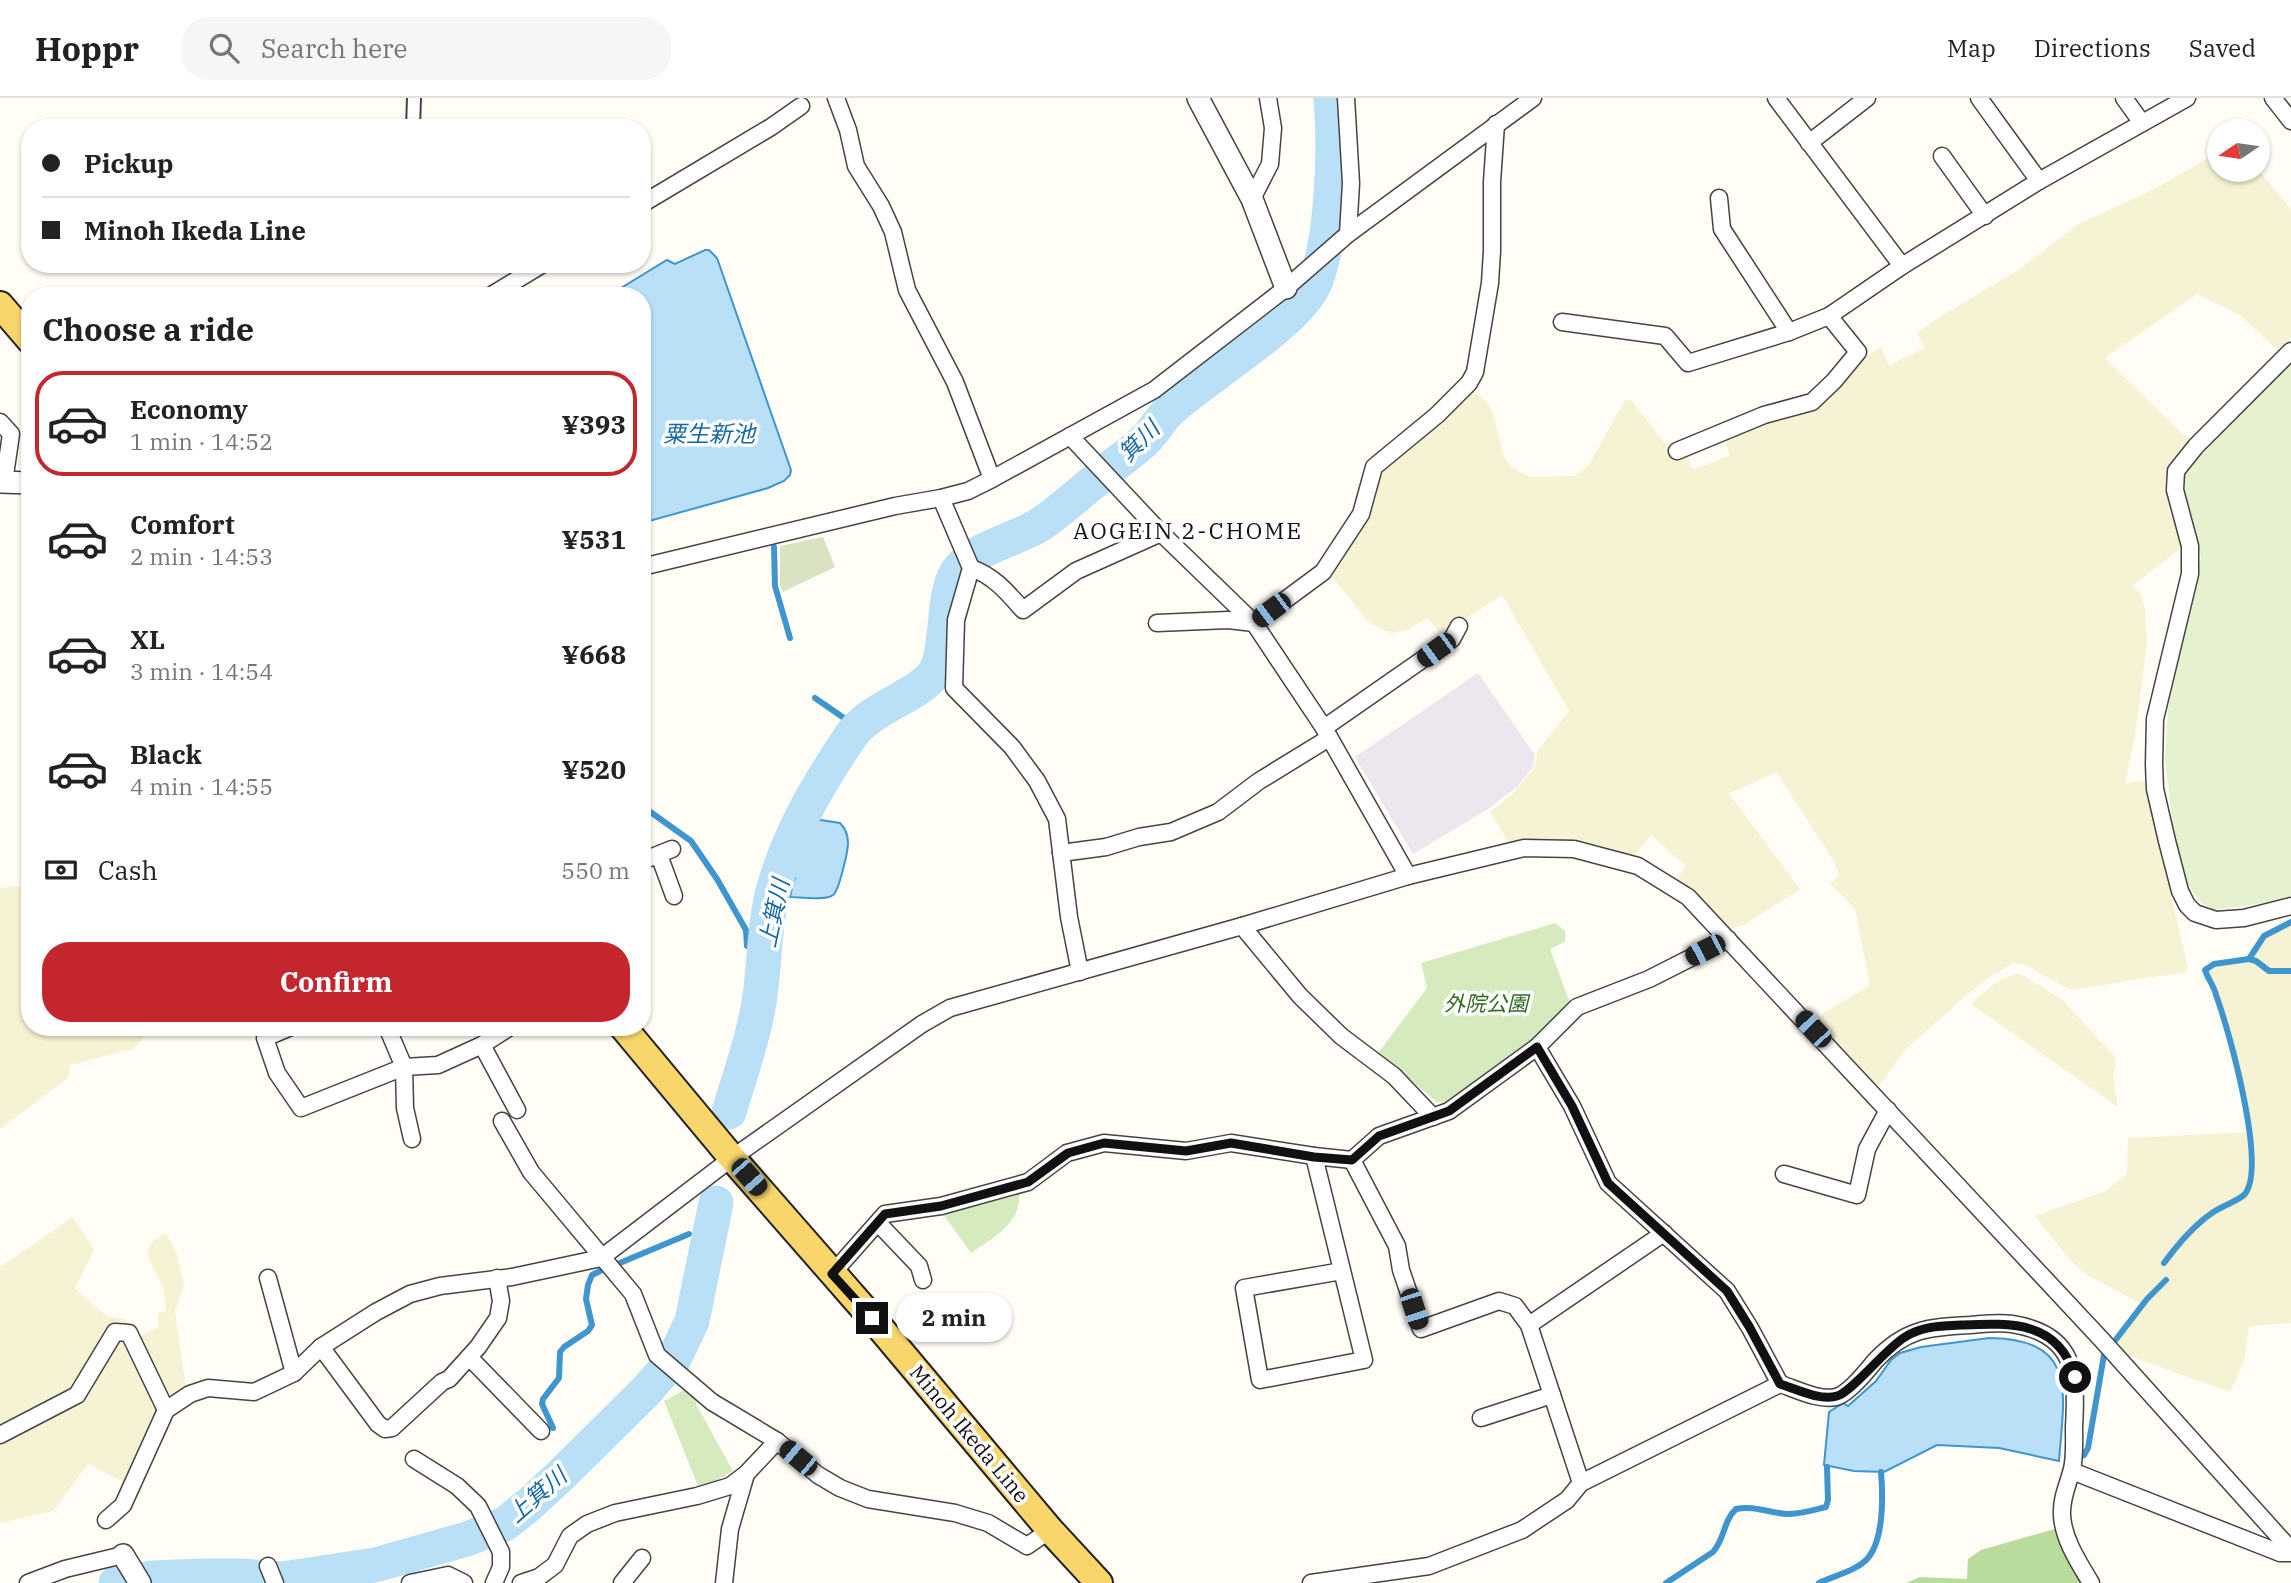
<!DOCTYPE html>
<html lang="en">
<head>
<meta charset="utf-8">
<style>
  body { margin:0; font-family:"IBM Plex Serif","Noto Sans JP",serif; background:#f6f6f6; color:#222; height:100vh; display:flex; flex-direction:column; font-size:26px; white-space:nowrap }
  * { box-sizing:border-box; margin:0 }
  p { font-size:23px; color:#767676 }
  .icon { flex:none; width:38px; height:38px; fill:none; stroke:currentColor; stroke-width:2; stroke-linecap:round; stroke-linejoin:round }
  .map { position:relative; flex:1; overflow:hidden }
  .side { position:absolute; left:21px; top:189px; width:630px; height:749px; display:flex; flex-direction:column; background:#fff; border-radius:28px; box-shadow:0 2px 5px #0004 }
  .side>* { flex:none }
  .hud { position:absolute; left:21px; top:21px; width:630px; height:154px; border-radius:28px; box-shadow:0 2px 5px #0004; display:grid; align-content:center; height:154px; padding:0 21px; background:#fff }
  .needle { width:46px; rotate:257deg }
  .fabs { position:absolute; left:2207px; top:21px; display:grid; gap:14px }
  .fabs a { display:grid; place-items:center; width:63px; height:63px; border-radius:50%; background:#fff; box-shadow:0 2px 5px #0004; font-size:35px }
  .end { position:absolute; width:32px; height:32px; margin:-16px; border:9px solid #111; background:#fff; box-shadow:0 0 0 4px #fff }
  .from { border-radius:50% }
  .bubble { position:absolute; height:49px; border-radius:24px; background:#fff; box-shadow:0 2px 5px #0004; font-size:23px; font-weight:700; line-height:49px; text-align:center }
  .car { position:absolute; width:21px; height:42px; margin:-21px -10px; border-radius:9px; box-shadow:0 0 5px 2px #0007; background:linear-gradient(#222 24%,#8ab4d8 0 40%,#222 0 76%,#8ab4d8 0 86%,#222 0) }
  .hud b { display:flex; align-items:center; gap:24px; height:66px; font-size:26px }
  .hud b+b { border-top:2px solid #e0e0e0 }
  .hud i { width:18px; height:18px; background:#222 }
  ul { padding:0; list-style:none }
  li { display:flex; align-items:center; gap:21px; height:105px; margin:0 14px 10px; padding:0 7px; border:4px solid transparent; border-radius:28px }
  li div { flex:1 }
  li b { display:block; font-size:26px }
  li em { font-style:normal; font-weight:700 }
  li.current { border-color:#c4262e }
  li>.icon { width:63px; height:63px; stroke-width:1.5 }
  h2 { padding:0 21px; font-size:32px; line-height:84px }
  .pay { display:flex; align-items:center; gap:18px; height:77px; padding:0 21px; font-size:26px }
  .pay p { margin-inline-start:auto }
  .cta { display:flex; gap:14px; margin-top:auto; padding:14px 21px }
  .cta a { flex:1; height:80px; border-radius:28px; background:#c4262e; color:#fff; font-size:28px; font-weight:700; line-height:80px; text-align:center }
  header { display:flex; align-items:center; gap:42px; box-sizing:border-box; height:98px; padding:0 35px; background:#fff; border-bottom:2px solid #e0e0e0 }
  header strong { font-size:33px }
  nav { display:flex; gap:38px; margin-inline-start:auto; font-size:24px }
  .search { width:490px; height:63px; background:#f6f6f6; display:flex; align-items:center; gap:18px; box-sizing:border-box; padding:0 24px; border-radius:28px; color:#767676; font-size:26px }
  .map>svg:first-child { display:block }
</style>
</head>
<body>
<header>
<strong>Hoppr</strong>
<div class="search"><svg class="icon" aria-label="search" viewBox="0 0 24 24"><circle cx="10" cy="10" r="6"/><path d="M15 15l6 6"/></svg>Search here</div>
<nav><a>Map</a><a>Directions</a><a>Saved</a></nav>
</header>
<div class="map">
<svg width="2291" height="1485" viewBox="0 0 2291 1485">
  <rect width="100%" height="100%" fill="#fffdf5"/>
  <polygon fill="#eee6ef" points="1478,575 1535,657 1533,669 1518,688 1488,711 1413,756 1355,659"/>
  <g fill="#f6f3d4">
    <polygon points="2219,54 2219,72 2258,72 2258,66 2262,76 2291,111 2291,240 2278,253 2240,217 2197,196 2105,260 2189,342 2170,364 2165,385 2181,450 2132,488 2140,494 2145,511 2147,546 2136,632 2125,685 2145,683 2188,871 2186,874 2071,892 2021,865 2012,866 1988,880 1961,902 1904,953 1879,988 1876,988 1814,921 1870,887 1855,811 1830,785 1839,777 1834,763 1776,674 1729,696 1800,791 1744,827 1730,831 1677,782 1686,768 1651,737 1634,758 1596,746 1551,742 1508,744 1490,714 1512,696 1534,670 1538,652 1569,613 1502,497 1453,529 1444,539 1427,520 1409,531 1392,535 1380,531 1366,521 1328,474 1384,366 1473,292 1486,303 1493,315 1504,359 1512,369 1529,379 1575,378 1588,368 1625,302 1631,302 1675,358 1686,356 1693,371 1730,358 1724,340 1822,306 1862,261 1881,249 1889,267 1925,250 1917,235 1940,219 2020,171 2077,127 2154,91"/>
    <polygon points="30,787 30,929 149,929 147,936 133,951 70,967 68,980 0,1031 0,790"/>
    <polygon points="2291,826 2291,1225 2249,1228 2244,1263 2230,1294 2121,1255 2115,1247 2145,1208 2085,1176 2069,1161 2035,1118 2106,1093 2127,1076 2128,1040 2250,1034 2227,928 2217,893 2206,872 2214,867 2252,863 2264,841"/>
    <polygon points="2017,876 2024,878 2063,902 2114,958 2116,965 2113,978 2118,1009 1971,906 1993,887 2004,880"/>
    <polygon points="73,1119 94,1152 75,1190 106,1218 125,1221 137,1240 158,1229 158,1215 166,1213 164,1192 147,1156 151,1144 166,1135 177,1157 184,1188 175,1213 186,1289 152,1319 123,1384 88,1366 53,1413 0,1425 0,1169"/>
  </g>
  <g fill="#d5ebbd">
    <polygon points="1555,825 1565,833 1565,844 1550,851 1570,905 1521,953 1452,1005 1437,1004 1378,955 1427,890 1421,865"/>
    <path d="M 1019,1094 C 1022,1125 994,1139 971,1155 L 943,1116 Z"/>
    <polygon points="684,1292 690,1292 698,1297 696,1306 733,1373 710,1386 698,1388 664,1303"/>
  </g>
  <polygon fill="#b9dc9c" points="2058,1430 2084,1485 1906,1485 1920,1479 1967,1481 1968,1461 1981,1452"/>
  <polygon fill="#d9e3c4" points="823,439 835,469 783,494 780,488 780,448"/>
  <polygon fill="#e6f2cf" points="2291,266 2291,798 2265,805 2214,812 2200,804 2188,787 2173,729 2165,662 2168,609 2201,460 2184,390 2184,378 2193,363"/>
  <g fill="#b9e0f7" stroke="#3f96cf" stroke-width="2">
    <polygon points="705,152 709,152 717,160 791,372 790,377 784,383 768,390 642,425 642,198 608,198 667,162 675,166"/>
    <path d="M 814,721 L 840,725 C 845,730 848,737 848,745 C 848,753 839,793 833,797 C 826,803 799,799 790,799 L 798,761 Z"/>
    <path d="M 1989,1240 C 2079,1241 2064,1296 2059,1363 L 1999,1350 L 1937,1347 L 1884,1374 L 1854,1373 L 1824,1367 L 1829,1314 L 1843,1305 L 1848,1308 L 1876,1283 L 1891,1262 L 1900,1255 L 1921,1249 Z"/>
  </g>
  <g fill="none" stroke-linecap="round" stroke-linejoin="round">
    <g stroke="#3f96cf" stroke-width="6">
      <polyline points="774,449 775,488 790,540"/>
      <polyline points="815,600 857,629"/>
      <polyline points="642,708 691,743 717,781 746,832 747,848 763,854"/>
      <polyline points="786,757 798,761"/>
      <polyline points="779,776 793,780"/>
      <polyline points="2249,861 2256,863 2269,873 2291,873"/>
      <polyline points="703,1130 712,1127"/>
      <path d="M 2164,1165 C 2178,1146 2193,1128 2212,1115 C 2220,1109 2240,1102 2245,1096 C 2267,1068 2229,932 2216,897 C 2214,888 2208,881 2205,872 L 2214,866 L 2249,861 L 2264,838 L 2291,824"/>
      <polyline points="615,1167 689,1136"/>
      <polyline points="2114,1244 2147,1201 2166,1182"/>
      <polyline points="553,1330 542,1306 543,1301 559,1280 560,1254 564,1249 588,1233 592,1227 586,1201 588,1187 592,1177 602,1172"/>
      <polyline points="2080,1358 2084,1357 2088,1350 2104,1257"/>
      <path d="M 1666,1485 L 1713,1454 C 1725,1441 1723,1423 1736,1411 C 1753,1407 1770,1415 1787,1416 C 1801,1416 1813,1412 1826,1409 L 1828,1402 L 1827,1369"/>
      <path d="M 1819,1485 C 1834,1478 1858,1472 1868,1460 C 1884,1441 1883,1397 1881,1374"/>
    </g>
    <g stroke="#b9e0f7" stroke-width="35">
      <path d="M 729,1014 C 739,980 752,945 758,910 C 765,873 763,835 772,797 C 787,739 817,688 850,639 C 871,608 919,599 935,574 C 950,550 940,492 960,470 C 983,445 1023,441 1048,421 C 1068,406 1087,389 1107,373 C 1119,362 1135,353 1146,341 C 1155,332 1161,320 1170,312 C 1204,280 1303,222 1316,182 C 1333,135 1335,50 1331,0"/>
      <polyline points="116,1485 152,1480 202,1478 241,1478 282,1481 375,1467 467,1441 505,1426 531,1405 560,1378 646,1293 674,1261 692,1223 716,1105"/>
    </g>
    <defs>
      <polyline id="pedestrian" points="413,30 414,0"/>
      <g id="minor">
        <polyline points="836,0 848,32 856,68 881,108 893,134 907,192 955,284 992,381"/>
        <polyline points="1346,0 1351,85 1348,136"/>
        <polyline points="1776,0 1902,168"/>
        <polyline points="1979,0 2039,83"/>
        <polyline points="2124,0 2142,25"/>
        <polyline points="2273,0 2291,23"/>
        <polyline points="1809,45 1867,0"/>
        <polyline points="1942,58 1985,118"/>
        <polyline points="1719,100 1722,131 1789,234"/>
        <polyline points="1252,101 1270,66 1273,30 1268,0"/>
        <polyline points="642,106 771,29 801,8"/>
        <polyline points="490,198 543,166"/>
        <polyline points="1562,224 1665,238 1688,265 1789,234 1829,218 1902,168 2039,83 2187,0"/>
        <polyline points="2291,253 2196,348 2176,373 2175,392 2190,448 2190,476 2155,621 2154,666 2155,691 2167,743 2180,793 2187,807 2195,815 2216,822 2244,820 2291,808"/>
        <polyline points="0,324 11,336 4,384"/>
        <polyline points="1070,338 1161,435 1254,525 1324,630 1408,778"/>
        <polyline points="1677,353 1764,317 1812,304 1834,283 1858,254 1829,218"/>
        <polyline points="941,400 971,470 956,522 954,590 1012,649 1037,683 1057,721 1069,819 1080,874"/>
        <polyline points="642,469 895,408 941,400 968,393 992,381 1154,292 1286,190 1348,136 1533,0"/>
        <path d="M 971,470 C 994,478 1007,494 1023,512 L 1076,473 L 1161,435"/>
        <polyline points="1157,525 1228,522 1254,525 1323,474 1361,416 1374,369 1437,317 1469,285 1475,274 1490,185 1492,153 1492,84 1496,26"/>
        <polyline points="1324,630 1452,541 1459,528"/>
        <polyline points="1061,755 1106,749 1139,739 1171,734 1218,714 1259,683 1329,640"/>
        <polyline points="659,757 674,798"/>
        <polyline points="642,763 672,751"/>
        <polyline points="1242,828 1300,898 1341,938 1394,978 1433,1019"/>
        <polyline points="291,929 265,940 277,975 301,1010 404,969 438,967 482,947 510,929"/>
        <polyline points="387,929 404,969 405,1010 412,1041"/>
        <polyline points="482,947 517,1012"/>
        <polyline points="1537,949 1572,1008 1608,1085 1727,1193 1750,1230 1780,1286"/>
        <polyline points="502,1023 531,1074 633,1196 657,1257 712,1304 777,1343 818,1377 840,1390 868,1401 955,1415 988,1425 1027,1448 1050,1432"/>
        <polyline points="1314,1058 1364,1262 1260,1282 1244,1190 1342,1173"/>
        <polyline points="1352,1062 1397,1148 1401,1172 1421,1231 1499,1203 1515,1208 1529,1227 1581,1385"/>
        <polyline points="1784,1076 1857,1097 1867,1051 1888,1012"/>
        <polyline points="878,1125 919,1168 923,1182"/>
        <polyline points="832,1176 885,1116 941,1108 1028,1084 1067,1055 1104,1045 1186,1053 1231,1045 1314,1058 1352,1062 1379,1038 1449,1013 1537,949 1577,909 1649,881 1728,841"/>
        <polyline points="268,1180 294,1275"/>
        <polyline points="1529,1227 1664,1135"/>
        <polyline points="321,1249 378,1326 385,1331 392,1330 442,1284 449,1281 478,1249 498,1220 501,1203 497,1180"/>
        <polyline points="469,1259 541,1333"/>
        <polyline points="1481,1320 1552,1297"/>
        <polyline points="0,1337 77,1297 115,1234 129,1235 166,1312"/>
        <polyline points="414,1361 457,1388 478,1408 501,1454 501,1469 494,1485"/>
        <polyline points="2072,1373 2280,1455 2291,1455"/>
        <polyline points="106,1422 123,1407 166,1312 190,1296 208,1290 254,1294 294,1275 321,1249 376,1214 410,1196 440,1188 512,1179 601,1160 732,1060 922,926 950,910 1242,828 1408,778 1524,750 1574,751 1638,768 1688,799 2101,1241 2291,1452"/>
        <polyline points="268,1468 275,1485"/>
        <polyline points="28,1485 65,1471 123,1457"/>
        <polyline points="410,1485 448,1477 464,1485"/>
        <polyline points="521,1485 539,1479 555,1467 570,1438 587,1426 615,1415 697,1398 730,1388 746,1376 777,1343"/>
        <polyline points="622,1485 642,1460"/>
        <polyline points="724,1485 730,1431 746,1376"/>
        <path d="M 1311,1485 L 1429,1468 L 1522,1432 L 1567,1402 L 1581,1385 L 1780,1286 C 1796,1291 1819,1303 1836,1299 C 1848,1296 1867,1273 1875,1263 C 1905,1231 1928,1229 1970,1227 C 1984,1226 1998,1224 2012,1226 C 2076,1236 2077,1276 2074,1329 C 2074,1342 2075,1358 2072,1371 C 2068,1387 2061,1400 2062,1417 C 2063,1441 2079,1465 2091,1485"/>
      </g>
      <g id="tertiary">
        <polyline points="1198,0 1252,101 1286,190"/>
        <polyline points="0,384 30,385"/>
        <polyline points="123,1457 140,1485"/>
      </g>
      <g id="primary">
        <polyline points="0,207 30,242"/>
        <polyline points="623,929 732,1060 872,1220 1050,1432 1099,1485"/>
      </g>
    </defs>
    <use href="#pedestrian" stroke="#444" stroke-width="16"/>
    <use href="#minor" stroke="#444" stroke-width="19"/>
    <use href="#tertiary" stroke="#444" stroke-width="24"/>
    <use href="#primary" stroke="#222" stroke-width="30"/>
    <use href="#pedestrian" stroke="#fff" stroke-width="12"/>
    <use href="#minor" stroke="#fff" stroke-width="16"/>
    <use href="#tertiary" stroke="#fff" stroke-width="21"/>
    <use href="#primary" stroke="#f9d66b" stroke-width="26"/>
  </g>
  <g fill="none" stroke-linecap="round" stroke-linejoin="round">
    <path stroke="#111" stroke-width="9" d="M 872,1220 L 832,1176 L 885,1116 L 941,1108 L 1028,1084 L 1068,1055 L 1104,1045 L 1186,1053 L 1231,1045 L 1314,1059 L 1352,1062 L 1379,1038 L 1449,1013 L 1537,949 L 1572,1008 L 1608,1085 L 1727,1193 L 1750,1230 L 1780,1286 C 1796,1291 1820,1303 1837,1298 C 1852,1294 1885,1251 1905,1239 C 1922,1228 1941,1228 1961,1227 C 2010,1225 2059,1222 2075,1279"/>
  </g>
  <g text-anchor="middle" stroke-width="7" stroke-linejoin="round" paint-order="stroke">
    <g font-size="21" font-style="italic" fill="#2f6b1f" stroke="#fff">
      <text x="1486" y="913">外院公園</text>
    </g>
    <g font-size="21" fill="#111" stroke="#fff">
      <text transform="translate(969 1336) rotate(50)" y="7">Minoh Ikeda Line</text>
    </g>
    <g font-size="23" font-style="italic" fill="#1768a6" stroke="#fff">
      <text x="709" y="344">粟生新池</text>
      <text transform="translate(1139 343) rotate(-45)" y="8">箕川</text>
      <text transform="translate(774 815) rotate(-78)" y="8">上箕川</text>
      <text transform="translate(537 1397) rotate(-41)" y="8">上箕川</text>
    </g>
    <g font-size="23" letter-spacing="2" fill="#111" stroke="#fff">
      <text x="1188" y="441">AOGEIN 2-CHOME</text>
    </g>
  </g>
</svg>
<div class="fabs">
<a><svg class="needle" viewBox="-14 -14 28 28"><path d="M0-13l5 13h-10z" fill="#e53935"/><path d="M0 13l5-13h-10z" fill="#767676"/></svg></a>
</div>
<i class="end from" style="left:2075px;top:1279px"></i>
<i class="end" style="left:872px;top:1220px"></i>
<div class="bubble" style="left:896px;top:1195px;width:116px">2 min</div>
<i class="car" style="left:1271px;top:512px;rotate:233deg"></i>
<i class="car" style="left:1436px;top:552px;rotate:234deg"></i>
<i class="car" style="left:1705px;top:852px;rotate:243deg"></i>
<i class="car" style="left:1813px;top:931px;rotate:317deg"></i>
<i class="car" style="left:749px;top:1079px;rotate:139deg"></i>
<i class="car" style="left:1414px;top:1211px;rotate:162deg"></i>
<i class="car" style="left:798px;top:1360px;rotate:310deg"></i>
<div class="hud">
<b><i class="from"></i>Pickup</b>
<b><i></i>Minoh Ikeda Line</b>
</div>
<section class="side">
<h2>Choose a ride</h2>
<ul>
<li class="current"><svg class="icon" aria-label="car" viewBox="0 0 24 24"><path d="M5 17H2v-5l4-1 3-4h7l3 4 3 1v5h-3M9 17h6M6 11h13"/><circle cx="7" cy="17" r="2"/><circle cx="17" cy="17" r="2"/></svg><div><b>Economy</b><p>1 min · 14:52</p></div><em>¥393</em></li>
<li><svg class="icon" aria-label="car" viewBox="0 0 24 24"><path d="M5 17H2v-5l4-1 3-4h7l3 4 3 1v5h-3M9 17h6M6 11h13"/><circle cx="7" cy="17" r="2"/><circle cx="17" cy="17" r="2"/></svg><div><b>Comfort</b><p>2 min · 14:53</p></div><em>¥531</em></li>
<li><svg class="icon" aria-label="car" viewBox="0 0 24 24"><path d="M5 17H2v-5l4-1 3-4h7l3 4 3 1v5h-3M9 17h6M6 11h13"/><circle cx="7" cy="17" r="2"/><circle cx="17" cy="17" r="2"/></svg><div><b>XL</b><p>3 min · 14:54</p></div><em>¥668</em></li>
<li><svg class="icon" aria-label="car" viewBox="0 0 24 24"><path d="M5 17H2v-5l4-1 3-4h7l3 4 3 1v5h-3M9 17h6M6 11h13"/><circle cx="7" cy="17" r="2"/><circle cx="17" cy="17" r="2"/></svg><div><b>Black</b><p>4 min · 14:55</p></div><em>¥520</em></li>
</ul>
<div class="pay"><svg class="icon" aria-label="cash" viewBox="0 0 24 24"><path d="M3 7h18v10H3z"/><circle cx="12" cy="12" r="2"/></svg>Cash<p>550 m</p></div>
<div class="cta"><a>Confirm</a></div>
</section>
</div>
</body>
</html>
